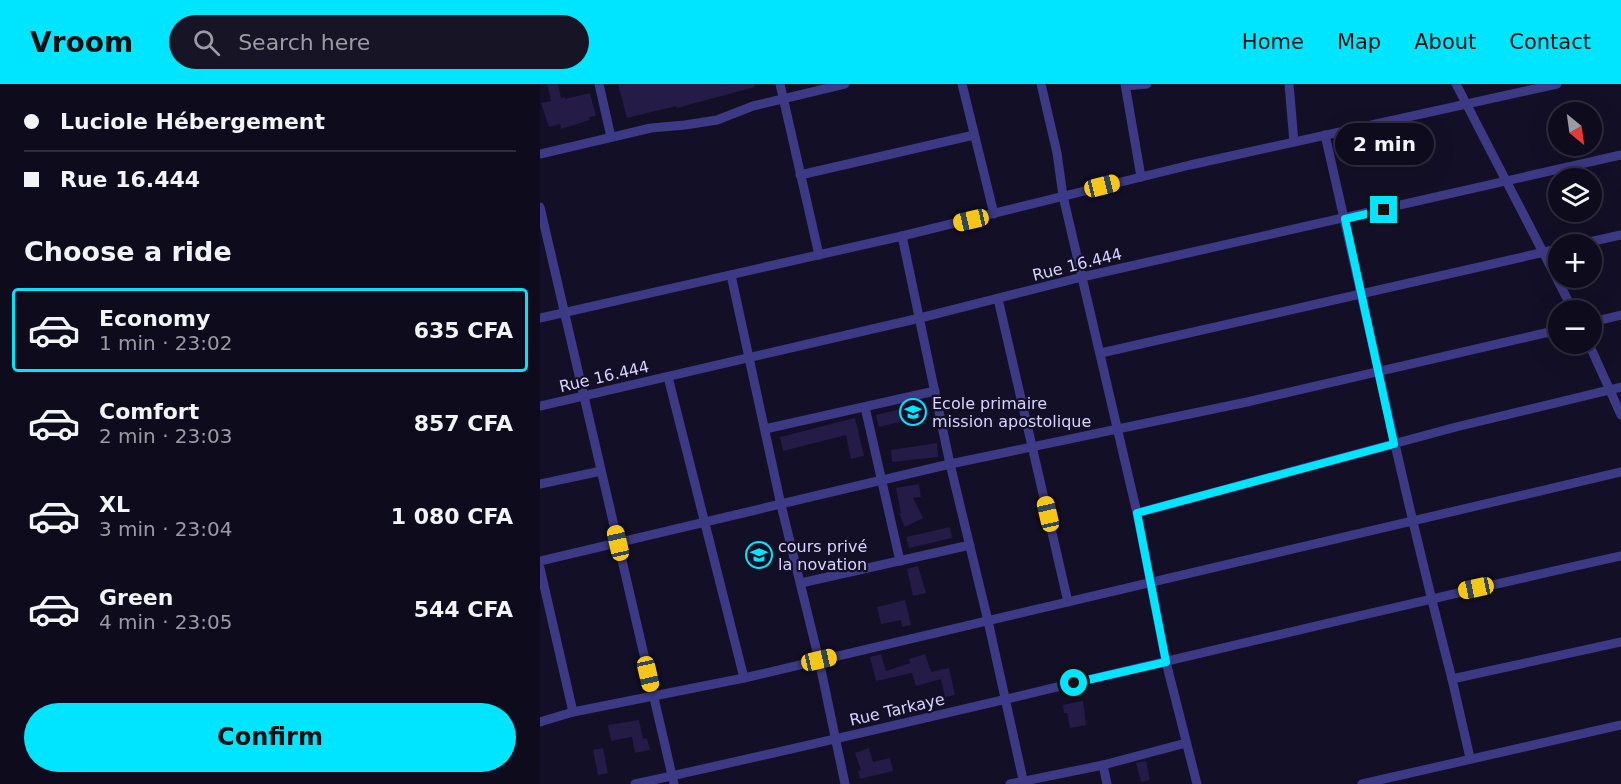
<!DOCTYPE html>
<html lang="en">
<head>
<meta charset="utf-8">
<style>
  body { margin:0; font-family:"DejaVu Sans",sans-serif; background:#171425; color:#f1f3f6; height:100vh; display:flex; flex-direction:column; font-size:22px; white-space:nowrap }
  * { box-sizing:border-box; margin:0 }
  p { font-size:20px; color:#9b9ba3 }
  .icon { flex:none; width:33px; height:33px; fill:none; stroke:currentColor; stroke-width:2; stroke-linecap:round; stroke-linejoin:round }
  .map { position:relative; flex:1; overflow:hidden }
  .sheet { display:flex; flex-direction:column; background:#0e0b1c; width:540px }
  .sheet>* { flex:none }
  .guide { display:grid; align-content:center; height:132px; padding:0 24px; background:#0e0b1c }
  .needle { width:39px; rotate:151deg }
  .fabs { position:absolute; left:1008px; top:18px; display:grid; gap:12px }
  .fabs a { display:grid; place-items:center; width:54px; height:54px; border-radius:50%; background:#0e0b1c; box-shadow:0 6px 24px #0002,0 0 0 2px #2e2b3b; font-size:30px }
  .end { position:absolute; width:27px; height:27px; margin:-14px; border:8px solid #00e5ff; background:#111; box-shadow:0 0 0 3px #111 }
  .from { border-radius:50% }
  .bubble { position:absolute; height:42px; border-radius:21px; background:#0e0b1c; box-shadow:0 6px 24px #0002,0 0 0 2px #2e2b3b; font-size:20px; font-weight:700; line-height:42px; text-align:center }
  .car { position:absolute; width:18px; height:36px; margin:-18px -9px; border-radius:8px; box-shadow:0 0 4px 2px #0007; background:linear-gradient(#f5c518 24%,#345 0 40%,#f5c518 0 76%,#345 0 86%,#f5c518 0) }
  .guide b { display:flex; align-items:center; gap:21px; height:57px; font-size:22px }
  .guide b+b { border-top:2px solid #2e2b3b }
  .guide i { width:15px; height:15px; background:#f1f3f6 }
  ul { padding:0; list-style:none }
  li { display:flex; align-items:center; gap:18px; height:84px; margin:0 12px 9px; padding:0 12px; border:3px solid transparent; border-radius:6px }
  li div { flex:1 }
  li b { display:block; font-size:22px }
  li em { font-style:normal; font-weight:700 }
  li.active { border-color:#00e5ff }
  li>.icon { width:54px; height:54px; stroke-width:1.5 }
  h2 { padding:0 24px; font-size:27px; line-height:72px }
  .cta { display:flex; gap:12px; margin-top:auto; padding:12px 24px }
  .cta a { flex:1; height:69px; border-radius:36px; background:#00e5ff; color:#111; font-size:24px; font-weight:700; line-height:69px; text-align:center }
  header { display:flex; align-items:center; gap:36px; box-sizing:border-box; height:84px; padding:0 30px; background:#00e5ff; color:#111 }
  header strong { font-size:28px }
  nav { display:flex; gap:33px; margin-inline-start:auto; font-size:21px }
  .search { width:420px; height:54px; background:#171425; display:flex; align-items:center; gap:15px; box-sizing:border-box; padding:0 21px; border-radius:33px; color:#9b9ba3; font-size:22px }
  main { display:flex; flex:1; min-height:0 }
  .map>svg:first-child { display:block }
</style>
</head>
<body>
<header>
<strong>Vroom</strong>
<div class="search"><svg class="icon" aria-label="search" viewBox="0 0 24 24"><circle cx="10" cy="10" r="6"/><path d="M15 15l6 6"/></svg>Search here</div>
<nav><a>Home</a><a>Map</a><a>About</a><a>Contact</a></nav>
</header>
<main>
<section class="sheet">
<div class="guide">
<b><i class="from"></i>Luciole Hébergement</b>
<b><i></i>Rue 16.444</b>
</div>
<h2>Choose a ride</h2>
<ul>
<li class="active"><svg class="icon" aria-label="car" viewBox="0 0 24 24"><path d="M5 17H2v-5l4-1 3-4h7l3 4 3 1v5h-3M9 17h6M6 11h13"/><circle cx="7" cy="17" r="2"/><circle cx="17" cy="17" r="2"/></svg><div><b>Economy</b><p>1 min · 23:02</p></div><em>635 CFA</em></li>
<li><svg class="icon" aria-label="car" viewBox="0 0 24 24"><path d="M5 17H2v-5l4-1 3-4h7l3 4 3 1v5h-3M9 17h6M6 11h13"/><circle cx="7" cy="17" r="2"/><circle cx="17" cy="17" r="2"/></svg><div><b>Comfort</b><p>2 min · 23:03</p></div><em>857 CFA</em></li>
<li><svg class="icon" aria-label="car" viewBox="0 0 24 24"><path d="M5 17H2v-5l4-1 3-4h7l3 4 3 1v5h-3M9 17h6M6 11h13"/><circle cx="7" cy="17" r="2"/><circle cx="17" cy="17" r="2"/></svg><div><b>XL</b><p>3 min · 23:04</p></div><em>1 080 CFA</em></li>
<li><svg class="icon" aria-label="car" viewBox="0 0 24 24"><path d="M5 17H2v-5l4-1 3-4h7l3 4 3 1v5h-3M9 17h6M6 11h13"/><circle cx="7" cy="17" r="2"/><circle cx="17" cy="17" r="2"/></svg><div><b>Green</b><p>4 min · 23:05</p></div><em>544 CFA</em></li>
</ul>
<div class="cta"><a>Confirm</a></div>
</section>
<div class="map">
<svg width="1081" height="700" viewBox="0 0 1081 700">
  <rect width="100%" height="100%" fill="#130f26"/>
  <g fill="#241b47">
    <polygon points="7,0 18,0 21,14 25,13 25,15 50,9 56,32 49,33 50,36 21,45 20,40 9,43 1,19 11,17"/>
    <polygon points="78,0 214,0 215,3 137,24 136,22 87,34"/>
    <polygon points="385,319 388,331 339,343 336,331"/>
    <polygon points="315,334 324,372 311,375 306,351 243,367 240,353"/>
    <polygon points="397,359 398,373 352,378 351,366"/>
    <polygon points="379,400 381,413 373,414 383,434 365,443 359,430 361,429 356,404"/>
    <polygon points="410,443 412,454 369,464 366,453"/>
    <polygon points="378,482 386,509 373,512 367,485"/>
    <polygon points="365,516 371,541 362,543 361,536 341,540 337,523"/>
    <polygon points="341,570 346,587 370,579 369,575 385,570 391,588 409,584 415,611 405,613 401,595 376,602 372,589 336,597 330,573"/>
    <polygon points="543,617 546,641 530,644 527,629 524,629 523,621"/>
    <polygon points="99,636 103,655 107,654 110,666 95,669 92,653 71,657 68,641"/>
    <polygon points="63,664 68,689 58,691 53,666"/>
    <polygon points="329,664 333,678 350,674 353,687 320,695 318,687 321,686 315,669"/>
    <polygon points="606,677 610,696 601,698 596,679"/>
  </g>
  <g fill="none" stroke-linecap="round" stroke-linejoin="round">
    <g stroke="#3d3a85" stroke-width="9">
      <polyline points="59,0 71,53"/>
      <polyline points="240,0 279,171"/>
      <polyline points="422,0 454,130"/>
      <polyline points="501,0 517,69 523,112 597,429 626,578 657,700"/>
      <polyline points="585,0 601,93"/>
      <polyline points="749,0 754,58"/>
      <polyline points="916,0 1033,226"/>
      <polyline points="586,2 607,0"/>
      <path d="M 785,51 C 827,233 865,415 912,595"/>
      <polyline points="0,70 111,44 145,41 177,36 213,22 305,0"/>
      <polyline points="260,91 434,51"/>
      <polyline points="0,123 134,700"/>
      <polyline points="362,152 410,380 448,537 484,700"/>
      <polyline points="1040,160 1081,151"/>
      <polyline points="191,191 241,421 279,576 305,700"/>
      <polyline points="458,215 528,518"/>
      <polyline points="0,234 362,152 650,81 1017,0"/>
      <polyline points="1052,238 1081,231"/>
      <polyline points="1049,260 1081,331"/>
      <polyline points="561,269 1018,165"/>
      <polyline points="128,293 204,594"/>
      <polyline points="0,322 380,234 542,193 1081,71"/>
      <polyline points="325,323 360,477"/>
      <polyline points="225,345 395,307"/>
      <polyline points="0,400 61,387"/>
      <polyline points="597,429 916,343 1081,303"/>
      <polyline points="0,477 410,380 707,318 1018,246"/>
      <polyline points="0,484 33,628"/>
      <polyline points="261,499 430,461"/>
      <polyline points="0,638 33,628 204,594 1081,388"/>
      <polyline points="930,674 912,595 1081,558"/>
      <polyline points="563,681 567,700"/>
      <path d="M 95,700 C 424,628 752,545 1081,472"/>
      <polyline points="470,700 563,681 646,659"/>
      <polyline points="822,700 1081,641"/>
    </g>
  </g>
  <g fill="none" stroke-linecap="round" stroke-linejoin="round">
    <polyline stroke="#00e5ff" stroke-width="8" points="534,599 626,578 597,429 854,360 805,135 844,126"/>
  </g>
  <defs>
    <symbol id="school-ring" viewBox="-11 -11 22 22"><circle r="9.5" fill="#130f26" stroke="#00e5ff" stroke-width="1.5"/><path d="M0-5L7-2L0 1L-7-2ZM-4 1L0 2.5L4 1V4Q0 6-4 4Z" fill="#00e5ff"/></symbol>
  </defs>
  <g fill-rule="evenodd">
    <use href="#school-ring" x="358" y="313" width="30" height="30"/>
    <use href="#school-ring" x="204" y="456" width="30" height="30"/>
  </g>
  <g text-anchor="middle" stroke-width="4.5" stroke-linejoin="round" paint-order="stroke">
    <g font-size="16" fill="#d9d4ff" stroke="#130f26">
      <text transform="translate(537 180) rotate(-14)" y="6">Rue 16.444</text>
      <text transform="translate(64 292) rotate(-13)" y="6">Rue 16.444</text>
      <text transform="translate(357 625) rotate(-13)" y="6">Rue Tarkaye</text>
    </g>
    <g font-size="16" fill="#d9d4ff" stroke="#130f26" text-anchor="start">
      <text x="392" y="325">Ecole primaire<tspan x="392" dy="18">mission apostolique</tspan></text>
      <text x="238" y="468">cours privé<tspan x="238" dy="18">la novation</tspan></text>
    </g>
  </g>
</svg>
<div class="fabs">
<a><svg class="needle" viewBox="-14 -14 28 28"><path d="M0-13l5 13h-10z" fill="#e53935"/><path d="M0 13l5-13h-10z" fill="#9b9ba3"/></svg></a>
<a><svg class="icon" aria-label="layers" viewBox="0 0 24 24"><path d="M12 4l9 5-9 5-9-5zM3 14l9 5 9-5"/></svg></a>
<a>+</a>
<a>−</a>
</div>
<i class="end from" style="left:534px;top:599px"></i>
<i class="end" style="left:844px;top:126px"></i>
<div class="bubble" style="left:795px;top:39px;width:99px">2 min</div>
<i class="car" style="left:562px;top:102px;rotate:76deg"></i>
<i class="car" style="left:431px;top:136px;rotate:257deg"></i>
<i class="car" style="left:508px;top:430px;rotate:347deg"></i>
<i class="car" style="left:78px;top:459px;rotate:347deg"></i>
<i class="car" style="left:936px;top:504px;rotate:258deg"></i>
<i class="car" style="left:279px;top:576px;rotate:77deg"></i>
<i class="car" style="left:108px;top:590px;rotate:167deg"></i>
</div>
</main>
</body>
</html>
